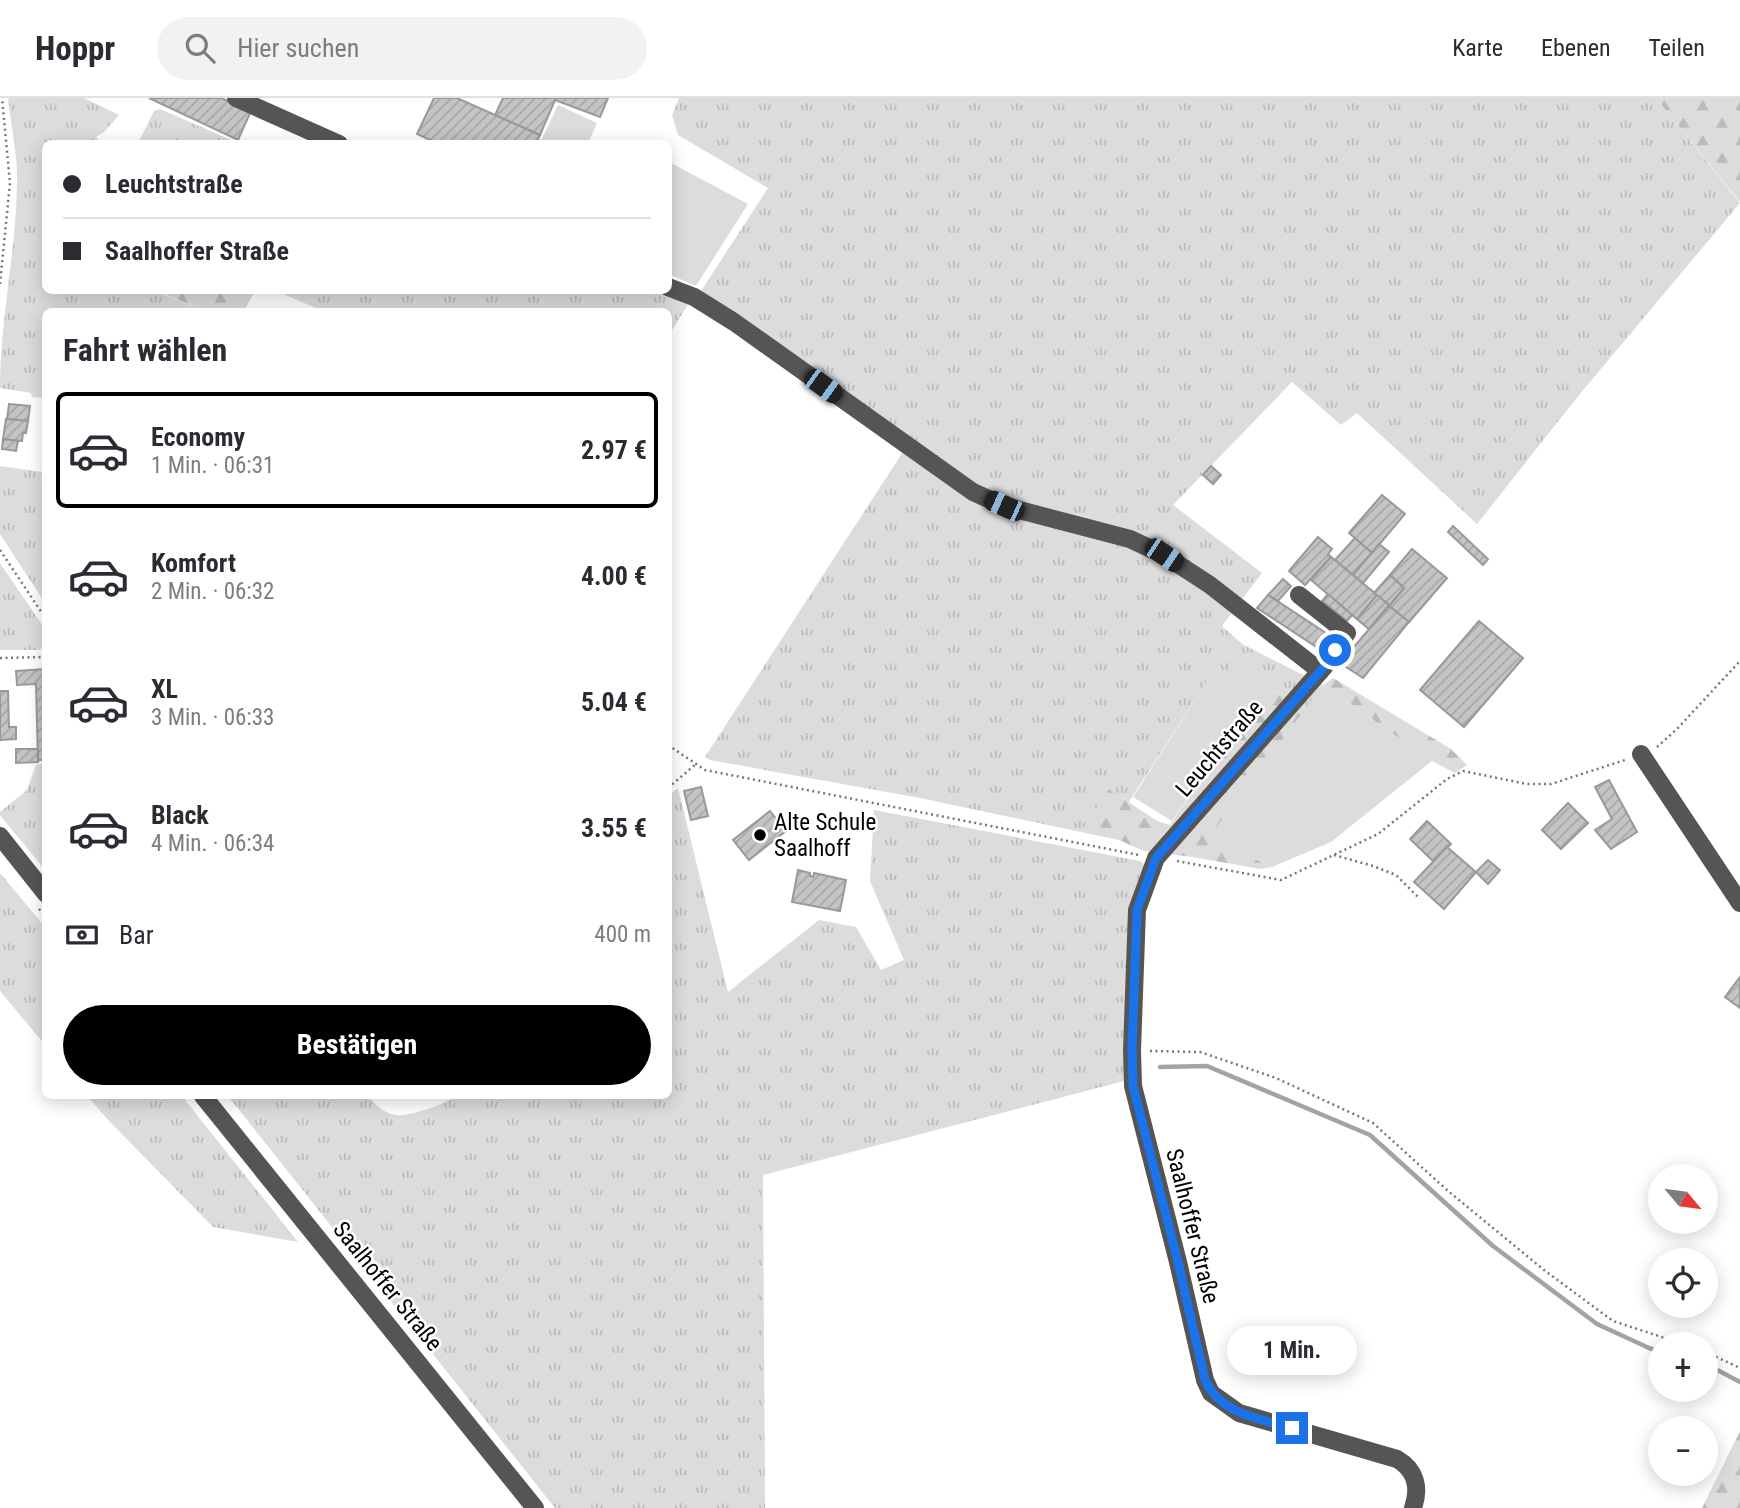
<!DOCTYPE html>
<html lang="de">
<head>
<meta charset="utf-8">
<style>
  body { margin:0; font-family:"Roboto Condensed",sans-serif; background:#f2f2f3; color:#2b2b33; height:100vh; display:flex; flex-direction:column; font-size:26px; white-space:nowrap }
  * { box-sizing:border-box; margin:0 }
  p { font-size:23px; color:#7c7c81 }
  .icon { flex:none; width:38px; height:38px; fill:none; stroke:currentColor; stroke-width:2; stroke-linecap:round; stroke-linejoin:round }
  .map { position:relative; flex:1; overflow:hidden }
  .drawer { position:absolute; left:42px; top:210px; width:630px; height:791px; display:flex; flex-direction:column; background:#fff; border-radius:10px; box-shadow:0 4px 18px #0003 }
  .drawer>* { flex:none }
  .top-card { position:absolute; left:42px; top:42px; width:630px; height:154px; border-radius:10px; box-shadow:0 4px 18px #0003; display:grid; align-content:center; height:154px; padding:0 21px; background:#fff }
  .needle { width:46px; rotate:119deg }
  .fabs { position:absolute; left:1648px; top:1066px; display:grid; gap:14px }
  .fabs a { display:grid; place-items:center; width:70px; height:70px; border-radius:50%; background:#fff; box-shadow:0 4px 18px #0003; font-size:35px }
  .end { position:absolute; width:32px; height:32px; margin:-16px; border:9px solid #1a73e8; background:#fff; box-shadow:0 0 0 4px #fff }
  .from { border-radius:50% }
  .bubble { position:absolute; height:49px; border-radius:24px; background:#fff; box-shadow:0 4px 18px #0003; font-size:23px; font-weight:700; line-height:49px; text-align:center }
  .car { position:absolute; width:21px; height:42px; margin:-21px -10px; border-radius:9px; box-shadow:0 0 5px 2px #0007; background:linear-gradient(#222 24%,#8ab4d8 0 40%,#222 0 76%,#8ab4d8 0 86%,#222 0) }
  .top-card b { display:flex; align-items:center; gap:24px; height:66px; font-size:26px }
  .top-card b+b { border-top:2px solid #e1e1e2 }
  .top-card i { width:18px; height:18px; background:#2b2b33 }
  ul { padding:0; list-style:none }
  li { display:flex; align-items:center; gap:21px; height:116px; margin:0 14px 10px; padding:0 7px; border:4px solid transparent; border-radius:10px }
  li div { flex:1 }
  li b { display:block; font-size:26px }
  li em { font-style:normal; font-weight:700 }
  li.on { border-color:#000 }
  li>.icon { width:63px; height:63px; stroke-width:1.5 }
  h2 { padding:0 21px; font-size:32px; line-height:84px }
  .pay { display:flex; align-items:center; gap:18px; height:77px; padding:0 21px; font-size:26px }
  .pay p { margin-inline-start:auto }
  .action { display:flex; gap:14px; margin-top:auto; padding:14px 21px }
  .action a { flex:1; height:80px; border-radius:42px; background:#000; color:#fff; font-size:28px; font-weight:700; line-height:80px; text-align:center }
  header { display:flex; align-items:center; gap:42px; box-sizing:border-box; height:98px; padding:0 35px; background:#fff; border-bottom:2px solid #e1e1e2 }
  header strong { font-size:33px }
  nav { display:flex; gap:38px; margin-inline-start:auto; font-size:24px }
  .search { width:490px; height:63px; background:#f2f2f3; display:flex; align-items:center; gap:18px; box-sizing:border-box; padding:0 24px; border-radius:38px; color:#7c7c81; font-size:26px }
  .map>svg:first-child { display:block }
</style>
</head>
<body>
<header>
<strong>Hoppr</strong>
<div class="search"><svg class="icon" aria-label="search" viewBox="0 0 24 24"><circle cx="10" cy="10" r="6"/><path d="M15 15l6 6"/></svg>Hier suchen</div>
<nav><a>Karte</a><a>Ebenen</a><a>Teilen</a></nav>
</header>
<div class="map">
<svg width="1740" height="1410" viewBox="0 0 1740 1410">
  <defs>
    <pattern id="grass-tufts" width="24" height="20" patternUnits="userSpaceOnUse" patternTransform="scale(1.75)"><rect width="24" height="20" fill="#dcdcdc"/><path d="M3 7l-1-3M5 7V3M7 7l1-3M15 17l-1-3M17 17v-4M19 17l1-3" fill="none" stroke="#bbb"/></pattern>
    <pattern id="forest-firs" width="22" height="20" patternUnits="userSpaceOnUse" patternTransform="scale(1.75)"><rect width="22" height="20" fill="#dcdcdc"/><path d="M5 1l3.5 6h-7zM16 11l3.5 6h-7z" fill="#bbb"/></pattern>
    <pattern id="building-hatch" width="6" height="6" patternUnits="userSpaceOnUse" patternTransform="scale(1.75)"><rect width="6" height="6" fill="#c4c4c4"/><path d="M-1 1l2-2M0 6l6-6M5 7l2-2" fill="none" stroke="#a7a7a7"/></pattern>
  </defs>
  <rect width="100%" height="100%" fill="#fff"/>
  <g fill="url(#grass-tufts)">
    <path d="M 8,0 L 84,0 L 119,17 L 104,34 L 96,39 L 101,45 L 46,46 L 46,192 L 159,193 L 159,195 L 206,213 L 46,214 L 45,300 L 32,299 L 31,295 L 0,290 C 0,222 16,155 17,86 C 18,58 11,28 8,0 Z"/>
    <polygon points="679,0 1656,0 1740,105 1579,297 1477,426 1357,315 1341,327 1292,284 1173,407 1262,475 1222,528 1242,546 1323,587 1302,616 1277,593 1249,609 1210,579 1128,705 1124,700 1092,718 1081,734 920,700 710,662 705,659 910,343 756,230 701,193 768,90 678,37 672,17"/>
    <polygon points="160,11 238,45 138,45 154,13"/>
    <polygon points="282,192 663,192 690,203 669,237 668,214 325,214 281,195"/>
    <polygon points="0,368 43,374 41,383 46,385 45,505 0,436"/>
    <polygon points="0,465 45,531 45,548 39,552 0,552"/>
    <polygon points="45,665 46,665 45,772 0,717 0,714 27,692 36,667"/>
    <path d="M 678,690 L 728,894 L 819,822 L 856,829 L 881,872 L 904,862 L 870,783 L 874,712 L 1140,763 L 1145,767 L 1129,832 L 1123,960 L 1128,982 L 763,1077 L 765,1410 L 555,1410 L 228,998 L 368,998 C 376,1007 383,1015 396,1017 C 409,1019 446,1006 456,998 L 668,998 L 668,698 Z"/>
    <polygon points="0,775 45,829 45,947 0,893"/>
    <polygon points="87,998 182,998 298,1144 213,1129 110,1024"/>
  </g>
  <g fill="url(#forest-firs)">
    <polygon points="1656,0 1740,0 1740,104"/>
    <polygon points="159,193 255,192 255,193 244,213 206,213 159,194"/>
    <polygon points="1333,580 1451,651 1467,667 1455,675 1432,663 1323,587"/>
    <polygon points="1277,593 1302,616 1209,739 1272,769 1261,771 1192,759 1144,753 1119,742 1081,734 1109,691 1157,723 1170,727 1249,609"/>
    <polygon points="1740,1333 1740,1410 1702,1410"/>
  </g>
  <g fill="#dcdcdc">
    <polygon points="558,7 597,25 588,45 540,45"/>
    <polygon points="669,64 748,106 696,188 669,176"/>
    <circle cx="1245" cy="575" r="17"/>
    <polygon points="1210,579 1249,609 1172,723 1133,699"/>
    <polygon points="1323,587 1432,663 1331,744 1272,769 1209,739"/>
  </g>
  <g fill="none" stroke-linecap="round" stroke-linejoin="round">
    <g stroke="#a3a3a3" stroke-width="4.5">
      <polyline points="1160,969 1207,968 1370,1037 1493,1148 1597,1226 1649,1250 1661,1254"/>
      <polyline points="1706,1266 1740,1284"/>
    </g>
  </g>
  <g fill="url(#building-hatch)" stroke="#999" stroke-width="2">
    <polygon points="149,0 221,0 251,13 238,42"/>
    <polygon points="434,0 457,0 540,37 536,46 439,46 417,36"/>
    <polygon points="503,0 608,0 600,19 555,2 540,37 495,17"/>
    <polygon points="9,306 30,308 28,323 7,321"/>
    <polygon points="6,321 28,323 26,335 23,335 22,343 3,341"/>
    <polygon points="3,341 18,343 16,353 2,351"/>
    <polygon points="1211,368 1221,377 1213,386 1203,377"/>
    <polygon points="1382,397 1405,416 1372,455 1349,435"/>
    <polygon points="1453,428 1488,461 1483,467 1448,434"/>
    <polygon points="1318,439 1332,451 1328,456 1331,459 1305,487 1289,473"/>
    <polygon points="1355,440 1372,455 1353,477 1335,462"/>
    <polygon points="1379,446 1389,454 1363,485 1353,477"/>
    <polygon points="1412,451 1447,480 1409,524 1389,508 1404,490 1390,477"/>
    <polygon points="1331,459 1377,497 1357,521 1311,482"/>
    <polygon points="1390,477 1404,490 1389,508 1374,495"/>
    <polygon points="1283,481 1291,488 1278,503 1268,497"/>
    <polygon points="1328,496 1352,517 1347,523 1322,503"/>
    <polygon points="1268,497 1338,543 1327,556 1257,510"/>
    <polygon points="1377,497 1389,507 1369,531 1357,521"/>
    <polygon points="1389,508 1409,524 1363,580 1340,565"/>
    <polygon points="1479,523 1523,560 1464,629 1420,592"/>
    <polygon points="45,571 46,662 38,662 36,586 17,587 16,573"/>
    <polygon points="0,593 8,593 9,629 16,629 16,641 0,642"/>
    <polygon points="16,651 38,651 38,664 16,665"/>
    <polygon points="1609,682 1637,734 1611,751 1595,732 1612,721 1595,689"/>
    <polygon points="701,689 708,718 691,722 684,693"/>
    <polygon points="1568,705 1588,725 1561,751 1542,732"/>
    <polygon points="770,713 786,733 749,762 733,742"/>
    <polygon points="1427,723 1451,746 1433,763 1410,741"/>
    <polygon points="1447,749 1476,774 1444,811 1414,784"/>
    <polygon points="1488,762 1500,772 1488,786 1476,774"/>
    <polygon points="798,772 810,775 810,778 813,779 814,775 846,782 840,813 792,804"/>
    <polygon points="1740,879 1740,910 1725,899"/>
  </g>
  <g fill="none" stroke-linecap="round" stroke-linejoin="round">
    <g stroke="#777" stroke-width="2.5" stroke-dasharray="2 3.5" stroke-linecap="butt">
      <polyline points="0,186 10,85 2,0"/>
      <polyline points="0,452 46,521"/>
      <polyline points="0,560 46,559"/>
      <polyline points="668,647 705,672 1139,757"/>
      <polyline points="1657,649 1677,631 1740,563"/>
      <polyline points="668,690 696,666"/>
      <polyline points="1334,757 1373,768 1396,777 1419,800"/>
      <polyline points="1177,763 1281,782 1378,736 1447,681 1463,673 1527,686 1551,686 1625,662"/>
      <polyline points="39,811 46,819"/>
      <polyline points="1150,953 1200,954 1276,980 1373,1025 1448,1093 1544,1172 1613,1223 1683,1246"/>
      <polyline points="1706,1254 1740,1270"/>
    </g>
    <g stroke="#555" stroke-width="18">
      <polyline points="236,0 339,46"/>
      <polyline points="668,189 694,199 734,224 973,394 1004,408 1130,441 1164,457 1210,487 1320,573"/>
      <path d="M 1299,497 L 1347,535 L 1324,569 L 1156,760 L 1137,812 L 1132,952 L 1133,988 L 1178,1164 L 1205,1282 L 1211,1295 L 1239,1315 L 1397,1361 C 1416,1372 1420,1390 1413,1410"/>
      <polyline points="1641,656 1740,805"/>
      <polyline points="0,738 46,796"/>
      <polyline points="203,998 535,1410"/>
    </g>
  </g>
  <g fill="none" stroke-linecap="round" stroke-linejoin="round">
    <path stroke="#1a73e8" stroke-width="9" d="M 1292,1330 C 1259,1321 1221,1316 1205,1282 L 1178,1164 L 1133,988 L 1132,952 L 1137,812 L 1156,760 L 1324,569 L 1335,552"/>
  </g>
  <circle fill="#000" stroke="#fff" stroke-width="2.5" cx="760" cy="737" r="7"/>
  <g text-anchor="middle" stroke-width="5" stroke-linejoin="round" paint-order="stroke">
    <g font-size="23" fill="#000" stroke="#fff">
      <text transform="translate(1219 650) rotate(-49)" y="8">Leuchtstraße</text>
      <text transform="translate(1193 1128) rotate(76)" y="8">Saalhoffer Straße</text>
      <text transform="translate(388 1188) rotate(51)" y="8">Saalhoffer Straße</text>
    </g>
    <g font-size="23" fill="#000" stroke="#fff" text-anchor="start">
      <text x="774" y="732">Alte Schule<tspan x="774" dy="26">Saalhoff</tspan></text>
    </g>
  </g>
</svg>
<div class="fabs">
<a><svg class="needle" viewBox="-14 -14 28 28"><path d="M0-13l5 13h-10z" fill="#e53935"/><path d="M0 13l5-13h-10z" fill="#7c7c81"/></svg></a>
<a><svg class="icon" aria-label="locate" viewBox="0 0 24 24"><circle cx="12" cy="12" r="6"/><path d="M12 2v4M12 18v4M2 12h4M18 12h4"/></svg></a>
<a>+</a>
<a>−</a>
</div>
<i class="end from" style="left:1335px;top:552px"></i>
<i class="end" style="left:1292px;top:1330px"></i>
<div class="bubble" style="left:1227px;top:1228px;width:130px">1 Min.</div>
<i class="car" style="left:823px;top:288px;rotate:126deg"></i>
<i class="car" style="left:1004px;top:408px;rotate:294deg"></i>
<i class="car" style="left:1164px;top:457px;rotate:124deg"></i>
<div class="top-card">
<b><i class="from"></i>Leuchtstraße</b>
<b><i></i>Saalhoffer Straße</b>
</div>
<section class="drawer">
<h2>Fahrt wählen</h2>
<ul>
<li class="on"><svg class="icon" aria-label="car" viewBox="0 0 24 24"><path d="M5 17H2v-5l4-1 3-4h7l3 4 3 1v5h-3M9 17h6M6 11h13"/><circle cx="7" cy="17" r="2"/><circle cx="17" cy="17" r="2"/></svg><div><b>Economy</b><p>1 Min. · 06:31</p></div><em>2.97 €</em></li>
<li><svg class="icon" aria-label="car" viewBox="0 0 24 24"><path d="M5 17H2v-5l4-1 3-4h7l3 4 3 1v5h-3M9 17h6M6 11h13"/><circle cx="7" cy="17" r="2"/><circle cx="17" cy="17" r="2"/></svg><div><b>Komfort</b><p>2 Min. · 06:32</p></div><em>4.00 €</em></li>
<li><svg class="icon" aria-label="car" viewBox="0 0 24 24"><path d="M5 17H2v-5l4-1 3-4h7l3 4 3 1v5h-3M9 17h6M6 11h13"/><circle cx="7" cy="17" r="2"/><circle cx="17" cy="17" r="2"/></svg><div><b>XL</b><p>3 Min. · 06:33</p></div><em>5.04 €</em></li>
<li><svg class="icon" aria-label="car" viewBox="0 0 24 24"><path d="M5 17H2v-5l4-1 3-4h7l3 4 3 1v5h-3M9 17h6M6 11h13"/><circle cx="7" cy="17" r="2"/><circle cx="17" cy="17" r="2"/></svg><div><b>Black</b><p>4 Min. · 06:34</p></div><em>3.55 €</em></li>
</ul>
<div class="pay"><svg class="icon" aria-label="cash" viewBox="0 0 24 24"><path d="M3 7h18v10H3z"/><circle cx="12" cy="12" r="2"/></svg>Bar<p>400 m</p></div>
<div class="action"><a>Bestätigen</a></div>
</section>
</div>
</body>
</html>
